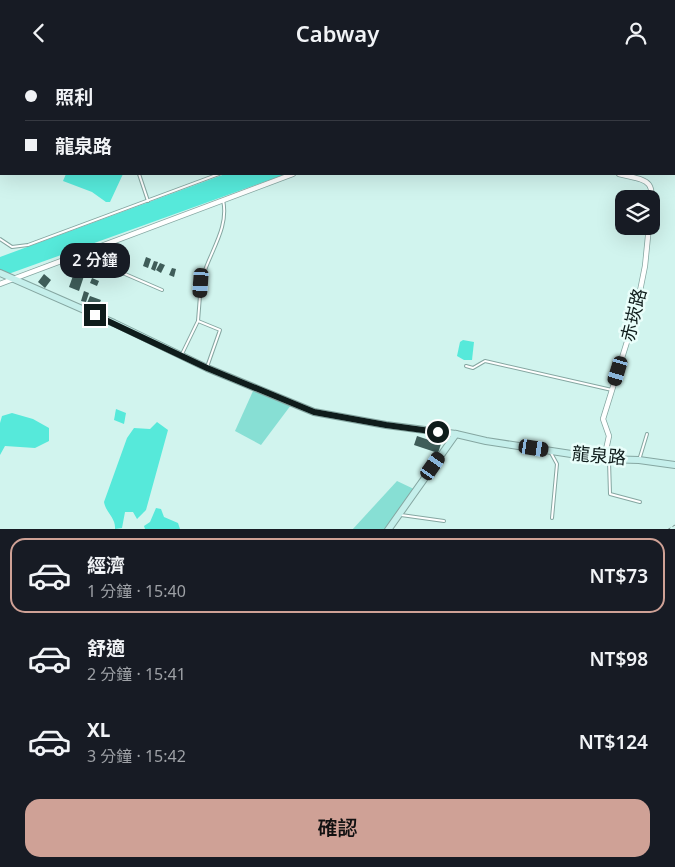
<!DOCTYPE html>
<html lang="zh-TW">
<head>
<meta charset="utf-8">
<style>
  body { margin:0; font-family:"Noto Sans","Noto Sans TC",sans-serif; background:#20242c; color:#f1f3f6; height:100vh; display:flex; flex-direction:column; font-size:19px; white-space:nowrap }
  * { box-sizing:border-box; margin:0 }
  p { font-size:16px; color:#9ea1a6 }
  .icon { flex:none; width:28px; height:28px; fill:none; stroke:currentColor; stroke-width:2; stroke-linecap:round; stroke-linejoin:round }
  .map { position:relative; height:464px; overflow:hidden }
  .drawer { display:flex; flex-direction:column; background:#171b24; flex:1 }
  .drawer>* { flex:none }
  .hud { position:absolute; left:0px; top:0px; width:675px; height:110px; box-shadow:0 5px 20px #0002; display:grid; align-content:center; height:110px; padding:0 25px; background:#171b24 }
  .tools { position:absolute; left:615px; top:125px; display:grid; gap:10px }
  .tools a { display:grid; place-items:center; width:45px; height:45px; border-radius:10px; background:#171b24; box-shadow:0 5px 20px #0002; font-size:25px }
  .end { position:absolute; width:22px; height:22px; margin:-11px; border:6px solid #0f1c1b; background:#fff; box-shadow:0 0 0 2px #fff }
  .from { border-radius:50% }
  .bubble { position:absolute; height:35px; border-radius:15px; background:#171b24; box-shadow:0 5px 20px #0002; font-size:16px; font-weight:600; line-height:35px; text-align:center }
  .car { position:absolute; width:15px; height:30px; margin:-15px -8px; border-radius:6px; box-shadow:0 0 4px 1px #0007; background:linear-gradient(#222 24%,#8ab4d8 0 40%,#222 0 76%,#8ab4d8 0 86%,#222 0) }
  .hud b { display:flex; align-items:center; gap:18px; height:48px; font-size:19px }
  .hud b+b { border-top:1px solid #363941 }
  .hud i { width:12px; height:12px; background:#f1f3f6 }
  ul { padding:9px 0 0; list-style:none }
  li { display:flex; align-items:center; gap:15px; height:75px; margin:0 10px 8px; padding:0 15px; border:2px solid transparent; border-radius:15px }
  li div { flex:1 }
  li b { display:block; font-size:19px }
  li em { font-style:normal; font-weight:600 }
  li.selected { border-color:#cfa196 }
  li>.icon { width:45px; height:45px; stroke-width:1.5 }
  .primary-button { display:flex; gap:10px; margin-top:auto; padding:10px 25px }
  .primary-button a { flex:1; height:58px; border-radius:15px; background:#cfa196; color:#111; font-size:20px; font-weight:600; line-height:58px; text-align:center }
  header { display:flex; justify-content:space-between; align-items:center; height:65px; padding:0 25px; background:#171b24; font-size:22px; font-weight:600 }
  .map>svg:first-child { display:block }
</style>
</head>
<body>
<header><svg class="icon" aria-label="back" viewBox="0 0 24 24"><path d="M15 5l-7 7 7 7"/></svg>Cabway<svg class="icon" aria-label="person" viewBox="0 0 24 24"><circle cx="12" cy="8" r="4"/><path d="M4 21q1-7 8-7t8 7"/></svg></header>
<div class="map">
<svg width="675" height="465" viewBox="0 0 675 465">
  <rect width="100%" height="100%" fill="#d1f4ee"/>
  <g fill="#87dfd4">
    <polygon points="467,0 552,0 466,1"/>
    <polygon points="253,326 291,340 261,380 235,366"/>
    <polygon points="397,416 416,425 388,464 352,465"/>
  </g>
  <g fill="#56e9da">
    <polygon points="349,0 429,0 349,1"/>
    <polygon points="66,109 123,109 110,137 106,137 92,127 63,116"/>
    <polygon points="225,109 286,109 0,212 0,192"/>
    <polygon points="463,275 474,277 472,295 464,295 457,291 460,277"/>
    <polygon points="116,344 126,348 124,359 114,355"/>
    <polygon points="12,348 33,354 49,363 49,376 35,383 5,381 0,390 0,358 2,351"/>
    <path d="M 157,357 L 168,365 L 146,445 L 137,454 L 133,447 L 125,447 L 122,463 L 115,464 C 116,453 106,448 104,437 L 127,373 L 134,363 L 150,364 Z"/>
    <polygon points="156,443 161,444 164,452 178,458 180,464 145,464 144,461 150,457"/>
  </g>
  <g fill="#3f5d59">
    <polygon points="121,180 124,182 120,190 116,187"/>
    <polygon points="146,192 151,194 148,203 143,201"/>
    <polygon points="154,196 158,197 155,206 151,204"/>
    <polygon points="160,198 165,200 161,208 156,205"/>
    <polygon points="172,203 176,204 174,212 169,210"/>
    <polygon points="74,208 84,211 79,226 69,222"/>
    <polygon points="44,209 51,215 45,223 38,217"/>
    <polygon points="92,213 99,216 97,221 90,218"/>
    <polygon points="84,226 89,228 86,237 81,236"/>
    <polygon points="90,231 101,235 98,242 87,238"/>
    <polygon points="417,371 441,379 438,388 414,380"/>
  </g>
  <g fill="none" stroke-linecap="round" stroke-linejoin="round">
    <defs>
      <g id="lane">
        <polyline points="175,1 175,0"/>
        <polyline points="441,1 441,0"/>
        <polyline points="139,109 148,136"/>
        <polyline points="0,174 12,182 28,180 219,109"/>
        <polyline points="81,190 162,225"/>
        <path d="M 204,208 C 212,184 229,161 223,135"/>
        <polyline points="198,256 220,265 207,302"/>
        <polyline points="182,289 198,256 201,218"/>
        <polyline points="466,301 473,303 485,296 612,325"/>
        <polyline points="551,388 557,399 552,453"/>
        <polyline points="640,392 647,369"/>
        <polyline points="609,396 610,429 640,437"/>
        <polyline points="401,450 444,456"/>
      </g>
      <g id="street">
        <polyline points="630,1 631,0"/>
        <path d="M 619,109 C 647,116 655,113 651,145"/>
        <polyline points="0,219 293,109"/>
        <polyline points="604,394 609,371 603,354 635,251 645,201 649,161"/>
      </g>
      <g id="secondary">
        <polyline points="0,208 114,258 207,303 314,347 386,360 456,369 486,376 604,394 639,395 675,400"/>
        <polyline points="388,465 456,369"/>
      </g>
    </defs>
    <use href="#lane" stroke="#85a6a1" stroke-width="4"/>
    <use href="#street" stroke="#85a6a1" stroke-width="6"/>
    <use href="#secondary" stroke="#85a6a1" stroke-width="8"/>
    <polyline stroke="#748d89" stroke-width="1" stroke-dasharray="4 2.5" stroke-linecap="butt" points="667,465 675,460"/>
    <use href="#lane" stroke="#fff" stroke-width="2"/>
    <use href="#street" stroke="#fff" stroke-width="4.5"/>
    <use href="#secondary" stroke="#c5efeb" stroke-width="6"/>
  </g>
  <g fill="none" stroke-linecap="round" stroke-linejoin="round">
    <polyline stroke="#0f1c1b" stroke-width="6" points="95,250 207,303 314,347 386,360 438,367"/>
  </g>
  <g text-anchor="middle" stroke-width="5" stroke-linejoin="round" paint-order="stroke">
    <g font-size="18" fill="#0f1c1b" stroke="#e9fefa">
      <text transform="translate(634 250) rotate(-76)" y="6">赤崁路</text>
      <text transform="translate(599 391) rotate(5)" y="6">龍泉路</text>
    </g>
  </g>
</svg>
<div class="tools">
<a><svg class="icon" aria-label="layers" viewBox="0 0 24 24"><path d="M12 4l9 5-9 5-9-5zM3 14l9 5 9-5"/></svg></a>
</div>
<i class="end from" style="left:438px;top:367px"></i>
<i class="end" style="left:95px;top:250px"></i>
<div class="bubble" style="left:60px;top:178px;width:70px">2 分鐘</div>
<i class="car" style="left:201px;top:218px;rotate:184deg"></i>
<i class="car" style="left:618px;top:306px;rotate:197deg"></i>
<i class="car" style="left:534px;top:383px;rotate:99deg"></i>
<i class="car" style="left:433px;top:401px;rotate:35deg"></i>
<div class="hud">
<b><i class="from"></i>照利</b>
<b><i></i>龍泉路</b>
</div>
</div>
<section class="drawer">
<ul>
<li class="selected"><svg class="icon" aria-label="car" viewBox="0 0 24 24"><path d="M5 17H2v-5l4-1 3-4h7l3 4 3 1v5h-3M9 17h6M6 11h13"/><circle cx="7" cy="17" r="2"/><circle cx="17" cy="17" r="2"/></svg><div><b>經濟</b><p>1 分鐘 · 15:40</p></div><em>NT$73</em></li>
<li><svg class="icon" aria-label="car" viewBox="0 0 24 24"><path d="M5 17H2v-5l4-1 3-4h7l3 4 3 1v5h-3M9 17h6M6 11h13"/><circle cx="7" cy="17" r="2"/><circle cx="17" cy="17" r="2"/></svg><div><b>舒適</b><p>2 分鐘 · 15:41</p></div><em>NT$98</em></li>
<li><svg class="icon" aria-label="car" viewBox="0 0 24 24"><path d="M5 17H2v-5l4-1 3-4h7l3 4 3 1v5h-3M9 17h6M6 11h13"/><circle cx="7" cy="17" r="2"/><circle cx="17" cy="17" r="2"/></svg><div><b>XL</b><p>3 分鐘 · 15:42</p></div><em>NT$124</em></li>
</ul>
<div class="primary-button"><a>確認</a></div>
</section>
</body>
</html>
